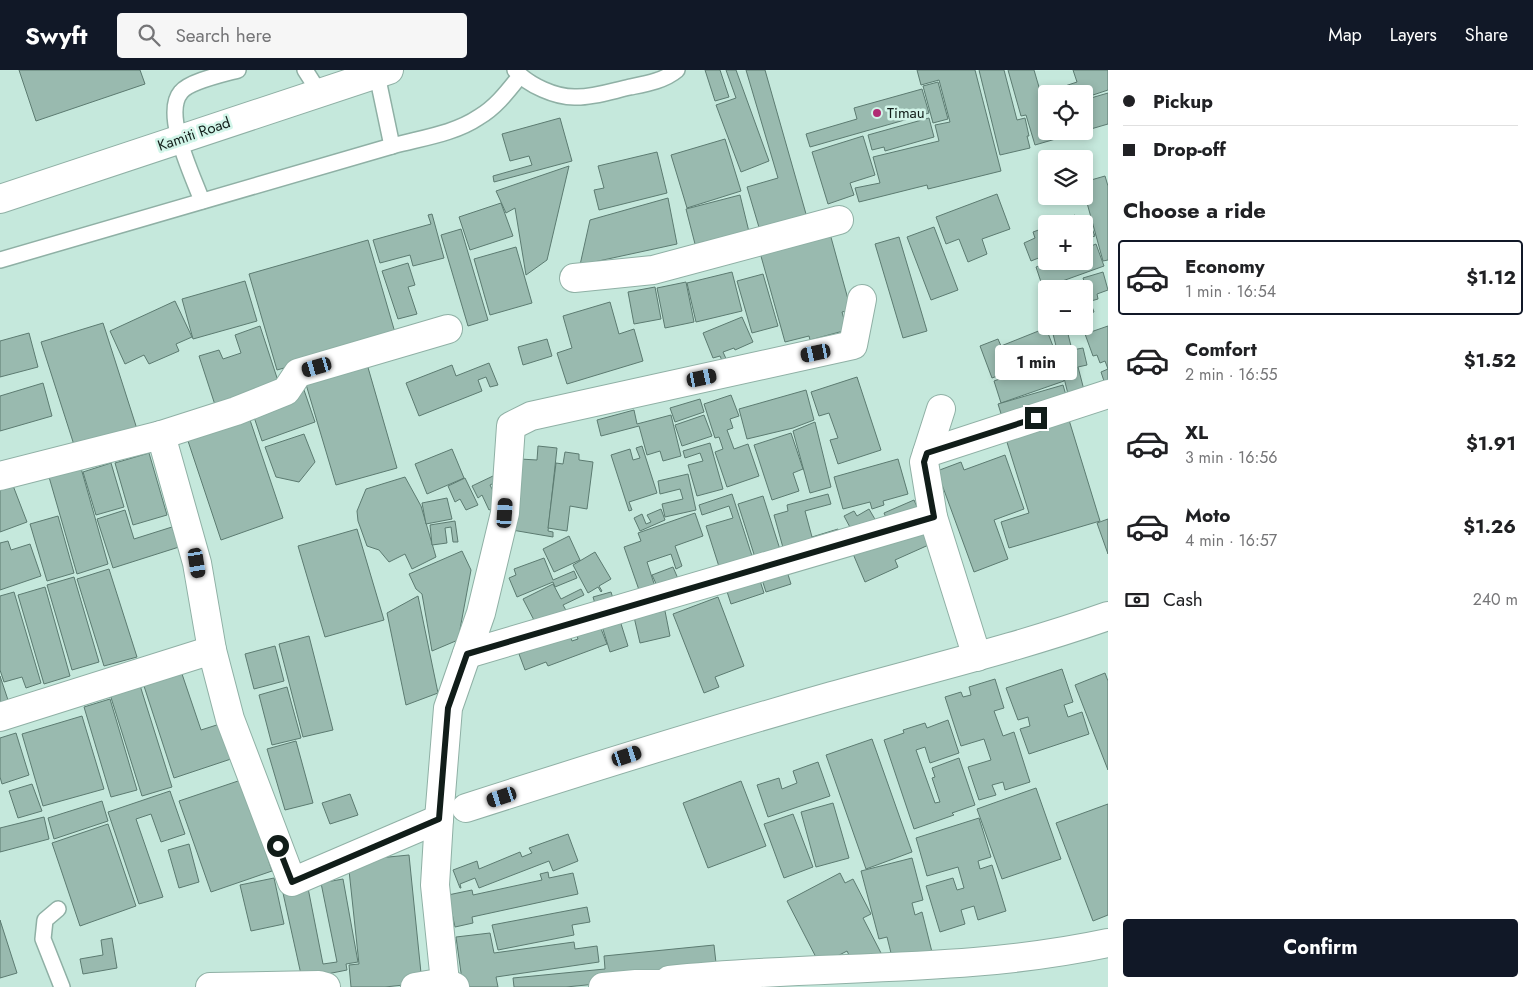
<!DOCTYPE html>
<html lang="en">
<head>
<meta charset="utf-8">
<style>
  body { margin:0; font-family:Jost,sans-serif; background:#f6f6f6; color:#202124; height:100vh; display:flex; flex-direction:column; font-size:19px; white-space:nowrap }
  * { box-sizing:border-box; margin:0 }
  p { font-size:16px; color:#757577 }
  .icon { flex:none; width:28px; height:28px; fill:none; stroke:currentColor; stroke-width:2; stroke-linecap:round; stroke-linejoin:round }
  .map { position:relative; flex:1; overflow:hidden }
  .sheet { display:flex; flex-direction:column; background:#fff; width:425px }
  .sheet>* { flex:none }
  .guide { display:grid; align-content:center; height:110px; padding:0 15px; background:#fff }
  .buttons { position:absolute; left:1038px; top:15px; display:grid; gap:10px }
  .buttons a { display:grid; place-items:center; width:55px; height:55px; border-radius:5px; background:#fff; box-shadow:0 2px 8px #0003; font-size:25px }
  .end { position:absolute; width:22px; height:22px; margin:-11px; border:6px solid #111d19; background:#fff; box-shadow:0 0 0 2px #fff }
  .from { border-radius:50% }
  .bubble { position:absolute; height:35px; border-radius:5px; background:#fff; box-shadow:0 2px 8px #0003; font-size:16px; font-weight:700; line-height:35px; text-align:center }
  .car { position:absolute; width:15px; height:30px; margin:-15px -8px; border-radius:6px; box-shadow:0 0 4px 1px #0007; background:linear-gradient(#222 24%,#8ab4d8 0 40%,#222 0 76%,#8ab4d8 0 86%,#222 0) }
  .guide b { display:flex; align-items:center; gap:18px; height:48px; font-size:19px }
  .guide b+b { border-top:1px solid #e0e0e0 }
  .guide i { width:12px; height:12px; background:#202124 }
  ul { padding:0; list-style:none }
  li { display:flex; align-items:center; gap:15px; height:75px; margin:0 10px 8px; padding:0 5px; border:2px solid transparent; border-radius:5px }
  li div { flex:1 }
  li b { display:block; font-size:19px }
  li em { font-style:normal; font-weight:700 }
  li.current { border-color:#111827 }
  li>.icon { width:45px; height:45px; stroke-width:1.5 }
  h2 { padding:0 15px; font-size:22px; line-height:60px }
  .pay { display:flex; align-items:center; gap:12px; height:55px; padding:0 15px; font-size:19px }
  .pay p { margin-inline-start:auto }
  .cta { display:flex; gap:10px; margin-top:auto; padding:10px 15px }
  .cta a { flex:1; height:58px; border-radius:5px; background:#111827; color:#fff; font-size:20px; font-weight:700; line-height:58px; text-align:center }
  header { display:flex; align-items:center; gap:30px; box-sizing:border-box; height:70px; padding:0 25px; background:#111827; color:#fff }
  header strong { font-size:24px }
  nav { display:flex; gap:28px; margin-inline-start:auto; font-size:18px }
  .search { width:350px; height:45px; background:#f6f6f6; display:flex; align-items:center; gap:12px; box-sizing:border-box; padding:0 18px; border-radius:5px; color:#757577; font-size:19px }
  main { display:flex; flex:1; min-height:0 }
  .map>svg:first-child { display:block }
</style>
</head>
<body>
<header>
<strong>Swyft</strong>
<div class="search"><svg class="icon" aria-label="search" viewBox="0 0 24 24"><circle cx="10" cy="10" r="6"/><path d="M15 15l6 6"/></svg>Search here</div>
<nav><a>Map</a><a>Layers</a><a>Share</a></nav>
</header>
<main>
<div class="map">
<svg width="1108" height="917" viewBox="0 0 1108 917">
  <rect width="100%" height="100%" fill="#c5e8dc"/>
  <g fill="#99baaf" stroke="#5c7b71">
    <polygon points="19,0 140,0 145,14 36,51"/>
    <polygon points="705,0 720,0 729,27 715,31"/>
    <polygon points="726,0 736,0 769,91 741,102 716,35 736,28"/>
    <polygon points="746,0 765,0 808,151 761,164 747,117 778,108"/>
    <polygon points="917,0 975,0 1001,101 928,119 927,115 859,132 855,118 880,113 873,87 939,71 935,55 950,52 939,10 921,15"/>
    <polygon points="979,0 1004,0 1017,50 1025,48 1029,66 1027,66 1030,78 1000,85"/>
    <polygon points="1008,0 1034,0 1046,41 1046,61 1083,61 1035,75 1026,45 1021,46"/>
    <polygon points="1073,0 1108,0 1108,20 1084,28 1084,24 1081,24 1079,19 1066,24 1046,24 1046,30 1044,23 1077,12"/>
    <polygon points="938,12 948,49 933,53 923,16"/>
    <polygon points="922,19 929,43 810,77 806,64 857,49 854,38"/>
    <polygon points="1108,23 1108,54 1084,61 1084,30"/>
    <polygon points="560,48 572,91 494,112 493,106 532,95 529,86 510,91 502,64"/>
    <polygon points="929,48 934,67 885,81 884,77 872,80 868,65"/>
    <polygon points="863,66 875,105 850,113 854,125 828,134 812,82"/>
    <polygon points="725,69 741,121 687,138 671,85"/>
    <polygon points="657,82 667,123 599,140 594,120 604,118 598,96"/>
    <polygon points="569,96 547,190 526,205 515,138 506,143 496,121"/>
    <polygon points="1105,106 1108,116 1108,190 1103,191 1084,122 1084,112"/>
    <polygon points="997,124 1010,159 982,169 987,184 968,192 959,169 946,174 936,147"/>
    <polygon points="740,125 751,170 718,178 716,169 695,174 686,139"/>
    <polygon points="668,128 677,174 580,195 590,150"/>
    <polygon points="501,133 513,166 470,180 459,147"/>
    <polygon points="432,144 444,188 413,196 410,185 380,193 373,170 431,154 428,145"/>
    <polygon points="1075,145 1079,154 1055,154"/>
    <polygon points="1089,151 1095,166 1084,170 1084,154 1081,154"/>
    <polygon points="934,157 958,220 931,230 907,167"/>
    <polygon points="1044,158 1046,165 1046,185 1031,191 1024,173 1035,168 1033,162"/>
    <polygon points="461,159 488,250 468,256 441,165"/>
    <polygon points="829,160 851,240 842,242 847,260 810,270 809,266 785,272 759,179"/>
    <polygon points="899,167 927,261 903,268 875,174"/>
    <polygon points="368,170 396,266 277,300 249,204"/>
    <polygon points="1096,174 1104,196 1043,218 1036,197 1051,191 1084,191 1084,179"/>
    <polygon points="516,177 532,233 490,245 474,189"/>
    <polygon points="408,193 415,215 408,217 417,244 398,249 382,201"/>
    <polygon points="732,202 742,241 696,252 687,213"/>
    <polygon points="1103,202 1108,220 1097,224 1098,229 1091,231 1083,208"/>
    <polygon points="763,204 778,256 752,263 737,211"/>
    <polygon points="245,211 257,251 193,269 182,229"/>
    <polygon points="686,212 694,252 665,258 657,218"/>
    <polygon points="655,217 661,249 634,254 628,222"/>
    <polygon points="1085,218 1094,242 1084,245 1084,219 1082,219"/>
    <polygon points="175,231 192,267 176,274 179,281 149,294 144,285 125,294 110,261"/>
    <polygon points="610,232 619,264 634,259 643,291 567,314 557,283 572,278 563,246"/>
    <polygon points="742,247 753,272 735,280 734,278 723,282 728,293 724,295 720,286 713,288 703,263"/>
    <polygon points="103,253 137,359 75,378 41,272"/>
    <polygon points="260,256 281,320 217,341 199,286 219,280 223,289 241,283 235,265"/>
    <polygon points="1051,256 1066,256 1072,280 1083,278 1087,295 1078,297 1084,320 1068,324"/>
    <polygon points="1108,256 1108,317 1106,317 1101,302 1108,299 1105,291 1100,293 1097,285 1093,286 1085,264"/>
    <polygon points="1046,258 1056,284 992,308 980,276 998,269 1001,276"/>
    <polygon points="29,263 38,297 0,307 0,271"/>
    <polygon points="547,269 552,286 523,295 518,277"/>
    <polygon points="1056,289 1064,311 1001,333 994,311"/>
    <polygon points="489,293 498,315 490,317 486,307 478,310 482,321 419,346 406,313 452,295 456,306"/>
    <polygon points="367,294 397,398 336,415 305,311"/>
    <polygon points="857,307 881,380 838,394 830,370 838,368 829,343 819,346 811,322"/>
    <polygon points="43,313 52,346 0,361 0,326"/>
    <polygon points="1063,315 1071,342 1007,363 998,334"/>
    <polygon points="304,320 315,352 262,371 251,338"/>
    <polygon points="806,320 814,350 793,358 747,369 739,339"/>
    <polygon points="731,325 739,346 730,349 733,358 727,360 734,379 748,374 759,406 727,417 715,382 723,379 719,367 715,368 704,334"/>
    <polygon points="700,329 704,342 675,352 670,338"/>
    <polygon points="634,340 637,354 671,345 681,386 663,391 660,381 647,385 639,356 601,366 597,350"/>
    <polygon points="704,345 712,366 682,376 675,355"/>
    <polygon points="250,350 283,448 221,470 188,371"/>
    <polygon points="1069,350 1100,451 1009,478 1001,452 1029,443 1006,369"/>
    <polygon points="815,352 831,417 810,423 793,361"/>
    <polygon points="791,363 803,399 793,403 799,421 772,430 754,375"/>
    <polygon points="304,364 315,392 299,412 276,407 265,377"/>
    <polygon points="710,373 723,419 697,426 688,395 703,391 700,383 685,388 683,381"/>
    <polygon points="538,376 557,378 548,461 553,462 553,467 512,460 520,389 537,390"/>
    <polygon points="642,376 657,423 629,432 632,440 629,441 611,385 630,379 633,390 640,388 636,378"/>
    <polygon points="452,379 464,408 427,424 415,394"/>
    <polygon points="565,382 579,384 579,390 593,392 587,439 570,436 567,461 548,458 556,393 563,394"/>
    <polygon points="149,383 167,445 133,455 115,393"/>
    <polygon points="1005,385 1024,439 994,450 1008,489 974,502 937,401 961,392 964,400"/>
    <polygon points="898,389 908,424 883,431 884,435 872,439 870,432 843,439 834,407"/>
    <polygon points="111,393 124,437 96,445 83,402"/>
    <polygon points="81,398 108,494 77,504 49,407"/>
    <polygon points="688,404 696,440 665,447 662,434 683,429 680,419 660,424 658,411"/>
    <polygon points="493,406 496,412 490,415 500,435 489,440 482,425 478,428 472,416"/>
    <polygon points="405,407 421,436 436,487 412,499 405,484 389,492 379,480 367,476 358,451 357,441 366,419"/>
    <polygon points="465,408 478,435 466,440 460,429 455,432 448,416"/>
    <polygon points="12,413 27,452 0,462 0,417"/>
    <polygon points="732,424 764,523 731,534 706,456 733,448 729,436 702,445 699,435"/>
    <polygon points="828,424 831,434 805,441 812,467 838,459 843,476 790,503 774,445 788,441 787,435"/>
    <polygon points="763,426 791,514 766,522 738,434"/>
    <polygon points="447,428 452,449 426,454 422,433"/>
    <polygon points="914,430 933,473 895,490 898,497 865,512 848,472 895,468 884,443"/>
    <polygon points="661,439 665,450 640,461 634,448 642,444 646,454 651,452 647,445"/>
    <polygon points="869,439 876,451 852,461 844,446 854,441 857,446"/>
    <polygon points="125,440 134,469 172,457 179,477 113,498 97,449"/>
    <polygon points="695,443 703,466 675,476 682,496 676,499 671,484 647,492 661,535 646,540 624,477 641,471 638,463"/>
    <polygon points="58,446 74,503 47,511 30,454"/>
    <polygon points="1108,449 1108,484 1097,453"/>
    <polygon points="455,451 458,472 453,472 451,457 445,458 447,473 432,475 430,455"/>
    <polygon points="357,459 384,550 325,567 298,476"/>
    <polygon points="569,466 580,490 554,502 543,479"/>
    <polygon points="8,471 11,480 30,474 41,506 0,520 0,473"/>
    <polygon points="462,481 471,500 458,570 432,581 422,524 416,519 409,504"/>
    <polygon points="595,482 611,509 599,516 602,521 601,522 598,517 588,523 573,495"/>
    <polygon points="544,488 553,510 574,501 577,508 555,517 553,512 517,527 509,508 516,505 514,499"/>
    <polygon points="673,497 679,511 663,529 652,505"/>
    <polygon points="109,499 137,587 104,596 77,509"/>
    <polygon points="74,507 99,592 72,600 47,515"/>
    <polygon points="553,514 561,529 581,519 584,525 563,535 567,542 558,546 557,543 536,554 523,529"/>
    <polygon points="45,517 70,606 44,614 18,525"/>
    <polygon points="14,522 41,613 26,618 22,607 4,612 0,600 0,526"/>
    <polygon points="611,522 628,576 610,582 593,527"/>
    <polygon points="418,526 438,623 406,635 387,543"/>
    <polygon points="718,527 744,596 715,607 719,617 704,623 673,544"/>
    <polygon points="665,541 670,566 640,573 634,547"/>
    <polygon points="596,546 607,574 548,596 546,592 525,600 519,584 545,574 566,556 572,571 578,569 573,555"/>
    <polygon points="309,566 333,660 303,667 279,574"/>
    <polygon points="275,576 284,611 254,619 245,584"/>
    <polygon points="1062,599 1073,632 1064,635 1068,647 1082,642 1089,664 1029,684 1020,659 1030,656 1028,647 1018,650 1006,618"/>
    <polygon points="181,601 201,660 223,653 234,688 174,708 143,613"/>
    <polygon points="1105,603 1108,611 1108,700 1075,615"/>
    <polygon points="0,606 11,639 0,643"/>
    <polygon points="138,609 172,717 142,726 108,618"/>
    <polygon points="995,609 1004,638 994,641 1003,666 1014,662 1030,712 1005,720 1003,712 992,715 996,725 979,730 968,697 991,690 984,669 961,676 945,627 961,622 963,627 971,625 969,617"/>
    <polygon points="287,617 301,668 272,675 259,625"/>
    <polygon points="110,629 137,720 111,727 84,637"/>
    <polygon points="82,646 104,719 43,736 22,664"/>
    <polygon points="948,650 959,683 930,693 925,677 916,680 935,733 940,732 932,708 935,707 932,698 959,688 975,735 952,743 954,745 914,759 884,670 904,663 903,660 925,653 927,658"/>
    <polygon points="16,663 29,705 2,714 0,707 0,668"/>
    <polygon points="872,669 912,782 866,799 826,685"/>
    <polygon points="296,671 313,733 285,740 267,679"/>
    <polygon points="818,692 830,726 768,747 757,715 779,708 782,719 797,713 793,701"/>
    <polygon points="241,710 272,801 211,822 179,731"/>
    <polygon points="741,711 766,776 708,798 683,733"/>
    <polygon points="32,714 42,741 18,748 9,721"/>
    <polygon points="1036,718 1061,789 1002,809 977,739"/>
    <polygon points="170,721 185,764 161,772 151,744 136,749 163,827 139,834 108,742"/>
    <polygon points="350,724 358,745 330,754 322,733"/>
    <polygon points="102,731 108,751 54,769 48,748"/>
    <polygon points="833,733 849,788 816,797 801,742"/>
    <polygon points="1108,734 1108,845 1093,851 1056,753"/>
    <polygon points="793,744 813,797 784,808 764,754"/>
    <polygon points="44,747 49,769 0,782 0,758"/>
    <polygon points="979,748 991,787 978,791 980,799 992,795 1006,841 978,850 974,836 961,840 965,854 940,862 926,816 953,808 957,820 964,818 958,797 927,806 916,768"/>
    <polygon points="108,754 136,836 80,856 52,773"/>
    <polygon points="568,764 578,791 553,801 549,791 479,818 475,808 460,814 461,818 460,818 453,800 477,791 479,799 520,782 522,787 532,783 529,778"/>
    <polygon points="189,774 199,812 179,818 168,780"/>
    <polygon points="409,785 421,903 432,912 385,917 351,917 349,895 359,894 348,791"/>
    <polygon points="912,788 923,830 912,833 915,845 922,842 932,882 893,891 887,867 879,869 861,801"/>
    <polygon points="548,802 549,808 573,803 578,824 472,847 473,853 455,857 448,825 472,820 473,825 542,810 540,804"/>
    <polygon points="840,803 845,813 853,809 871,844 863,848 881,883 855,897 847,881 820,895 787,831"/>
    <polygon points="274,808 284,854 251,861 240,815"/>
    <polygon points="343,809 358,892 346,894 347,900 302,909 283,823 308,818 323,894 337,892 321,813"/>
    <polygon points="587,837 590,852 572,855 574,865 498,880 492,855"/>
    <polygon points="0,850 17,903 0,908"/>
    <polygon points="490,863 494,883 574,872 575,879 597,876 599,892 496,907 498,917 463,917 456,867"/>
    <polygon points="112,868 117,898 83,904 80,889 103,885 101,870"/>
    <polygon points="714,875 717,902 566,917 514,917 513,908 605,899 604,886"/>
  </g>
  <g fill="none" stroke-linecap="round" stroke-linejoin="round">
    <defs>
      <g id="service">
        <polyline points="305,0 319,22"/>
        <polyline points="376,0 392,76"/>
        <path d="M 515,0 C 528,15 556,28 577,27 C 595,27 612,21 630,17 C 645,14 664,11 677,0"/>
        <path d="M 202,131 C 193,106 162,44 181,22 C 190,11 224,4 238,0"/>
        <path d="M 0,190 L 392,76 C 421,68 454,64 479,47 C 496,37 508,21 520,6"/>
        <polyline points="58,839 45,850 43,869 62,917"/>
      </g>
      <g id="minor">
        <polyline points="574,208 653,200 839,150"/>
        <polyline points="941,339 924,392 933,447 977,587"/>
        <polyline points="161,365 197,493 212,580 230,649 292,812 439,749"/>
        <polyline points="927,383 1108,324"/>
        <polyline points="0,406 161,365 236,341 286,321 298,303 448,259"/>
        <polyline points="467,584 933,447"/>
        <polyline points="0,647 212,580"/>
        <path d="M 466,738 C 587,699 709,661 832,626 C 924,600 1017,578 1108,546"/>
        <polyline points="445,912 435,815 439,749 448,638 481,543 505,443 511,356 531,346 853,275 862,229"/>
        <polyline points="210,917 319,915 326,917"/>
        <polyline points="415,917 445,912 455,917"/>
        <polyline points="603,917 636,914 660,914 661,917"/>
        <path d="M 668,917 L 669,910 C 815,894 964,904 1108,873"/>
      </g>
      <polyline id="secondary" points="0,129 389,0"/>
    </defs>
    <use href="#service" stroke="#8fb0a5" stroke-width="18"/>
    <use href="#minor" stroke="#8fb0a5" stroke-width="30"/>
    <use href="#secondary" stroke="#8fb0a5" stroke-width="30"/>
    <use href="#service" stroke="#fff" stroke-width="15"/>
    <use href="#minor" stroke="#fff" stroke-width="28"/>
    <use href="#secondary" stroke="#fff" stroke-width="28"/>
  </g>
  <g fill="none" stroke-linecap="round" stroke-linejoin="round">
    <polyline stroke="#111d19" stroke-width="6" points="278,776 292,812 439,749 448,638 467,584 934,447 924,392 927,383 1036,348"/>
  </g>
  <circle fill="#b02c73" stroke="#d2f5e9" stroke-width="2" cx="877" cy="43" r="5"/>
  <g text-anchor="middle" stroke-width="5" stroke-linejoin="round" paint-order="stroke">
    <g font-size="15" fill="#111d19" stroke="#d2f5e9" text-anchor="start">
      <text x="887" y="48">Timau</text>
    </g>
    <g font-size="15" fill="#111d19" stroke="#d2f5e9">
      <text transform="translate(194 64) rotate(-19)" y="5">Kamiti Road</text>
    </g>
  </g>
</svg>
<div class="buttons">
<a><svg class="icon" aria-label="locate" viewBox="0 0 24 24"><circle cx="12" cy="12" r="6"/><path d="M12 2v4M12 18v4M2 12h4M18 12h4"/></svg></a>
<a><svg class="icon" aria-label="layers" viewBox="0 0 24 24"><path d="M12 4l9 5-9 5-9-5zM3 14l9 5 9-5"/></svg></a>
<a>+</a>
<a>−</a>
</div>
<i class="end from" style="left:278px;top:776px"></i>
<i class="end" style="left:1036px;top:348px"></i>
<div class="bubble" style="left:995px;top:275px;width:82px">1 min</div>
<i class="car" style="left:816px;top:283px;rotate:258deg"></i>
<i class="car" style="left:317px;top:297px;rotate:254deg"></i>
<i class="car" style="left:702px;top:308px;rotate:78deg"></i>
<i class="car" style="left:505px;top:443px;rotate:4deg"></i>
<i class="car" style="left:197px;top:493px;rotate:171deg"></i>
<i class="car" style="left:627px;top:686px;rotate:72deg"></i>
<i class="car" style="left:502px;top:727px;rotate:252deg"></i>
</div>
<section class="sheet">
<div class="guide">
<b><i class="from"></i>Pickup</b>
<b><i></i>Drop-off</b>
</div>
<h2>Choose a ride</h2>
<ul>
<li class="current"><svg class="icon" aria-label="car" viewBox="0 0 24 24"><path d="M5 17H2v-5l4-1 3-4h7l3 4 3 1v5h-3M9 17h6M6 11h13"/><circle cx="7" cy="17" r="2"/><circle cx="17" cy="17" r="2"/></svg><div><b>Economy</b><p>1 min · 16:54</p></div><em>$1.12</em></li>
<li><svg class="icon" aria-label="car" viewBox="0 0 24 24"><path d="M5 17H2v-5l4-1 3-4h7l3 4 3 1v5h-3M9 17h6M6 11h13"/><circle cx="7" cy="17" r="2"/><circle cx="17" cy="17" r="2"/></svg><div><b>Comfort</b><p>2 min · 16:55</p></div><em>$1.52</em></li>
<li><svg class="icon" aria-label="car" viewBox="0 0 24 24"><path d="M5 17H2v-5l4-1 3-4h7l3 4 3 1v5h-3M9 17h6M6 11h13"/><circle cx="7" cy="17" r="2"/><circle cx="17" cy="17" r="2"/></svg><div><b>XL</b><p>3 min · 16:56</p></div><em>$1.91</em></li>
<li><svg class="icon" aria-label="car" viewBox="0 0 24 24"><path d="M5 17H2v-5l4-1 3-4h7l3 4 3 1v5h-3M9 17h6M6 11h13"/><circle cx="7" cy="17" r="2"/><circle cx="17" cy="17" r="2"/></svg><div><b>Moto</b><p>4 min · 16:57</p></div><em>$1.26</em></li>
</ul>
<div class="pay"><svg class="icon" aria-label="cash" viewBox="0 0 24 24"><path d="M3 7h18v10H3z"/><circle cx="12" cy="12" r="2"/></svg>Cash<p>240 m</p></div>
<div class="cta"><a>Confirm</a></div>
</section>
</main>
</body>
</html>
